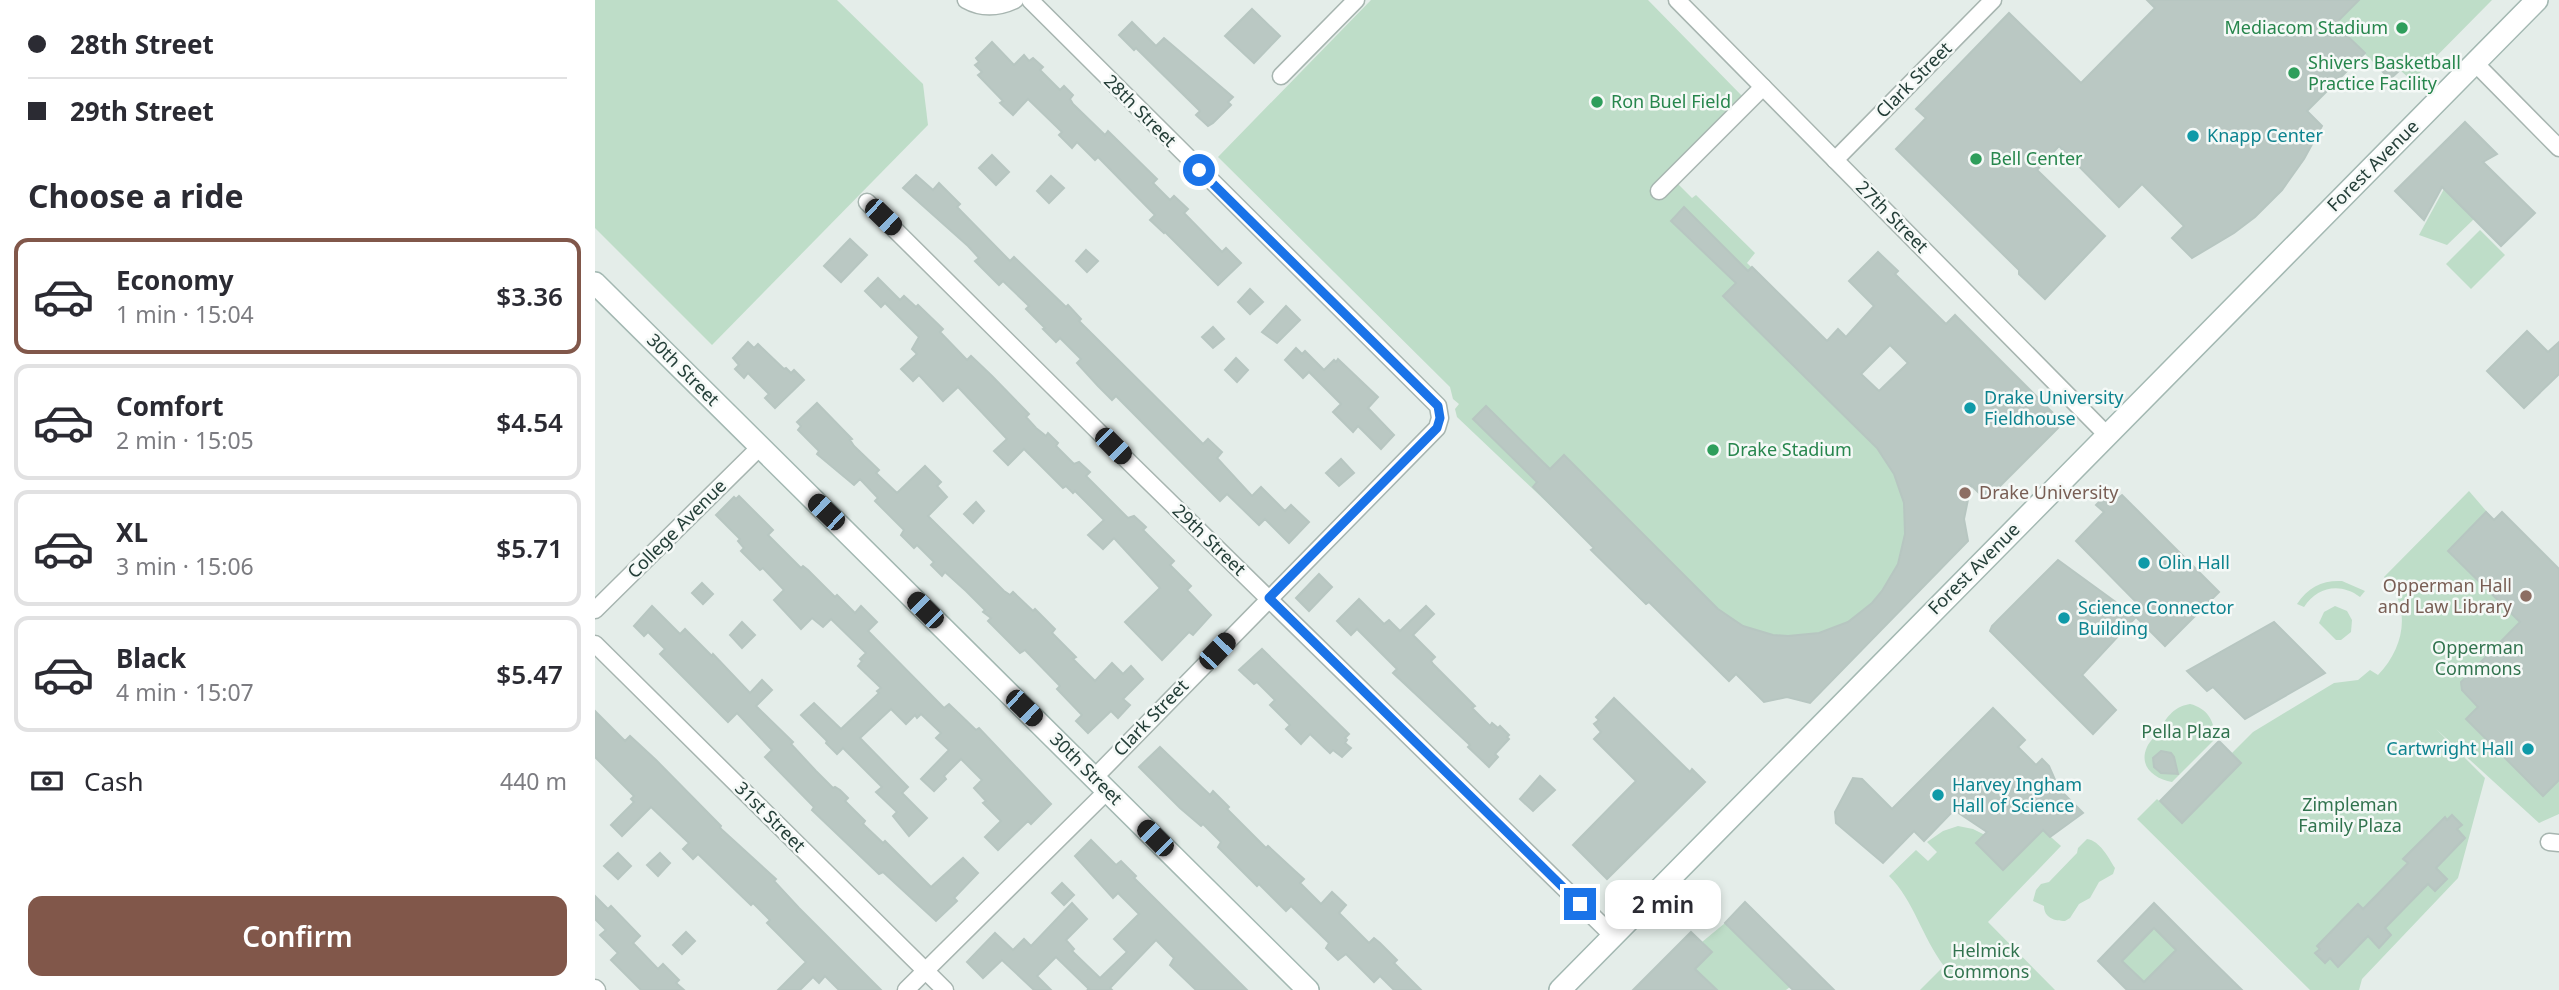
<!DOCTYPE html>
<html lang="en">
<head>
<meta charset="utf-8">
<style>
  body { margin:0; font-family:"Noto Sans",sans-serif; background:#f7f7f7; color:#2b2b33; height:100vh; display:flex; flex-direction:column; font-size:26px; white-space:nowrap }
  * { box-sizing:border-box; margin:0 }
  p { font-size:23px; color:#7c7c81 }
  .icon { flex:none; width:38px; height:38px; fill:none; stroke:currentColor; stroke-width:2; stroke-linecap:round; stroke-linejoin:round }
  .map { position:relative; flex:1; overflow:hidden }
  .panel { display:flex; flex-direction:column; background:#fff; width:595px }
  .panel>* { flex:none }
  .guide { display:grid; align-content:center; height:154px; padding:0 28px; background:#fff }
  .end { position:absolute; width:32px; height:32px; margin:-16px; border:9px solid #1a73e8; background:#fff; box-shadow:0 0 0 4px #fff }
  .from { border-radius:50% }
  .bubble { position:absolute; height:49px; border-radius:14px; background:#fff; box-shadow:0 4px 10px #0003; font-size:23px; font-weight:600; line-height:49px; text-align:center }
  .car { position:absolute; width:21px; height:42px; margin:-21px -10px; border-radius:9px; box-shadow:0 0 5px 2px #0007; background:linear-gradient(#222 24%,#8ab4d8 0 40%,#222 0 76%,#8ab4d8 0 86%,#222 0) }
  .guide b { display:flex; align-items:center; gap:24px; height:66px; font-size:26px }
  .guide b+b { border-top:2px solid #e1e1e2 }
  .guide i { width:18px; height:18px; background:#2b2b33 }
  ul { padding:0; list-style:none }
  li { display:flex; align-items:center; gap:21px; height:116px; margin:0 14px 10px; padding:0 14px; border:4px solid #e1e1e2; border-radius:14px }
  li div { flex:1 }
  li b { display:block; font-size:26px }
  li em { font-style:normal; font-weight:600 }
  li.active { border-color:#81574a }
  li>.icon { width:63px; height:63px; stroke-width:1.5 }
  h2 { padding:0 28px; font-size:32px; line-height:84px }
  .pay { display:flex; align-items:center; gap:18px; height:77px; padding:0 28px; font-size:26px }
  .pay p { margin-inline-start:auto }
  .primary-button { display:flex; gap:14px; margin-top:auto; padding:14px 28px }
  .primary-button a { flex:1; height:80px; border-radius:14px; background:#81574a; color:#fff; font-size:28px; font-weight:600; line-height:80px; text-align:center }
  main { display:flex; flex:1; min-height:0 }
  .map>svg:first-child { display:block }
</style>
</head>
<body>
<main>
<section class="panel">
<div class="guide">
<b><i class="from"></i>28th Street</b>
<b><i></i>29th Street</b>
</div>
<h2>Choose a ride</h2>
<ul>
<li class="active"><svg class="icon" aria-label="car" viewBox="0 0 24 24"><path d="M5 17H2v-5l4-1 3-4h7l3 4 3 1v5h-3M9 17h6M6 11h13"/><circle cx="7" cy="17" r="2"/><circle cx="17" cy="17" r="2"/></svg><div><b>Economy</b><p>1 min · 15:04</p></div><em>$3.36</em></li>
<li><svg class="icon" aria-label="car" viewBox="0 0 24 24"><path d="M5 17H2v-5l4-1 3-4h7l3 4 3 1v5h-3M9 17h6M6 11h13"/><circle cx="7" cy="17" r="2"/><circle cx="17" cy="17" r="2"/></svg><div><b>Comfort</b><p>2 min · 15:05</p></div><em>$4.54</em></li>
<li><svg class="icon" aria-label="car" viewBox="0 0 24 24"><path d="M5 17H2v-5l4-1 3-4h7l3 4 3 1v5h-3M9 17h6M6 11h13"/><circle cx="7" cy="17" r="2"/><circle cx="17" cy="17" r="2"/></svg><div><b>XL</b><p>3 min · 15:06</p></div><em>$5.71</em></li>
<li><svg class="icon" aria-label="car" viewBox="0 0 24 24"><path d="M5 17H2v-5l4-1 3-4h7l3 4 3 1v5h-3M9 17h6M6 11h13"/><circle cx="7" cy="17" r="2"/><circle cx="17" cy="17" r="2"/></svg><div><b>Black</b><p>4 min · 15:07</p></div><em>$5.47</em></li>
</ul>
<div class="pay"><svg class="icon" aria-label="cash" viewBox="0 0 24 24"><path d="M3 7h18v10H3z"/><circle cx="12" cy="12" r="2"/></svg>Cash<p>440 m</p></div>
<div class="primary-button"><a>Confirm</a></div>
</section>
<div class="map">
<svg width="1964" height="990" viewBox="0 0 1964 990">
  <rect width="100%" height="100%" fill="#e4ede9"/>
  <g fill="#beddc8">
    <polygon points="0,0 242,0 328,84 333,125 117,345 0,228"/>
    <polygon points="776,0 1053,0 1148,97 1073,174 1097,198 1101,195 1160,253 1152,263 1204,314 1369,519 1373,541 1215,703 1141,674 1134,681 1054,602 1051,605 996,550 999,547 862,417 860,409 864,404 858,399 855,387 623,157"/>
    <polygon points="1716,0 1897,0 1817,81 1805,70 1795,79"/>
    <polygon points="1849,189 1879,219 1852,245 1824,235"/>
    <polygon points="1885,230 1910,255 1876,289 1851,264"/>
    <path d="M 1874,491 L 1899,520 L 1907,512 L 1964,569 L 1964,814 L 1944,823 L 1841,729 L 1890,778 L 1863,878 L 1767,979 L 1764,990 L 1715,990 L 1542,819 L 1562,799 L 1587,823 L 1646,763 L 1637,753 L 1658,732 L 1739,683 L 1763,680 L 1775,670 L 1783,675 C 1810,647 1817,607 1789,577 Z"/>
    <path d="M 1747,581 L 1770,591 L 1765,597 C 1745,582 1722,587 1709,607 L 1702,604 C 1713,587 1728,580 1747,581 Z"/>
    <polygon points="1740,606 1752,611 1757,620 1756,632 1746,640 1741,640 1724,623 1729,612"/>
    <path d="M 1595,704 C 1612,708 1620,721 1620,739 L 1577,782 C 1560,779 1543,767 1552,747 C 1554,742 1559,738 1562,733 C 1571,719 1577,707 1595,704 Z"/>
    <path d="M 1363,826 L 1378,829 L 1392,836 L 1382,843 L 1383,845 L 1408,870 L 1448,830 L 1466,846 L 1393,922 L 1460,990 L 1325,990 L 1349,966 C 1327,937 1319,901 1294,876 L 1321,850 L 1333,861 L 1342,852 L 1332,842 L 1348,831 Z"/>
    <path d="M 1492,839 C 1505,841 1513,857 1520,868 L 1518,874 L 1504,882 L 1495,898 L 1484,904 L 1475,918 L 1470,921 C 1460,921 1449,918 1449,906 L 1438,901 L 1441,890 L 1446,884 L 1454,882 L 1482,853 L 1483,848 Z"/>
    <polygon points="1130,923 1195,987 1191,990 1122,990 1100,969 1116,952 1107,942"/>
    <polygon points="1559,928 1581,950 1549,982 1527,961"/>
  </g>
  <g fill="#bac8c3" stroke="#b7c6c1" stroke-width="2" fill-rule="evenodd">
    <polygon points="1552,0 1764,0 1740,24 1770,53 1712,111 1727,126 1709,159 1687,190 1660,217 1639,233 1597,258 1577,238 1589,226 1547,184 1524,207 1464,146 1442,170 1510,236 1450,299 1424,274 1424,270 1301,149 1331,118 1321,109 1414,13 1486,83 1560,8"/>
    <polygon points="657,9 685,36 659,63 630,36"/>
    <polygon points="537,22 561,46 569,38 638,97 633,102 636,105 618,123 613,126 601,115 605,111 541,48 539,50 524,35"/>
    <polygon points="397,42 419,65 429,55 434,61 438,58 448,67 445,70 465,90 469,86 478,95 475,99 478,104 510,135 513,131 562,179 558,183 575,200 579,196 593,209 589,213 627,252 631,248 646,263 623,285 570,232 569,233 555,220 560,215 503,157 500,160 482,142 477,148 464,135 467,132 433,99 418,115 405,103 408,101 383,75 387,72 380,65 384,62 381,58"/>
    <polygon points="1793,58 1805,70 1795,79 1783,67"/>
    <polygon points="1870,122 1902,154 1888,162 1940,213 1906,246 1847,187 1829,220 1800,191"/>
    <polygon points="397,155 414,172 401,185 384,168"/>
    <polygon points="321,175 338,190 344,183 365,204 362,207 415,261 419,257 471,307 473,305 486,319 484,321 608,444 613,439 627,452 622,458 657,496 666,487 690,511 696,505 714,522 694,543 670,519 664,525 632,494 625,501 521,396 517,400 503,386 482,363 486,359 465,338 461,342 448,329 450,328 431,309 434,306 408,281 404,285 380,261 384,258 373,246 308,188"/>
    <polygon points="456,176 469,188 454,203 442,191"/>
    <path d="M 1089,207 L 1153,271 L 1157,267 L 1232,341 L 1243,329 L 1251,337 L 1279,306 L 1254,281 L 1283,252 L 1303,271 L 1300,274 L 1351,324 L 1360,315 L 1468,423 L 1391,500 L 1376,485 L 1369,519 L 1373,541 L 1215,703 L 1192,697 L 1169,702 L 1141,674 L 1134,681 L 1054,602 L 1051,604 L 996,550 L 999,548 L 938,487 L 942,482 L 878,419 L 891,406 L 955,469 L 969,455 L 1123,609 L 1148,626 L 1178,635 L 1193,636 L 1224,633 L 1253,622 L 1277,603 L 1287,591 L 1303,564 L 1310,534 L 1309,503 L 1299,474 L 1282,448 L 1128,296 L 1141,283 L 1076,221 ZM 1295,345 L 1313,363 L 1284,391 L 1266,374 Z"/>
    <polygon points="255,239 272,255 246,282 229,266"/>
    <polygon points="491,250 503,261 492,272 481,261"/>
    <polygon points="283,278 305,300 309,296 321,307 323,305 348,329 345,332 372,360 376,356 397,376 434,414 431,417 441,428 451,436 453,433 463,443 461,446 479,464 484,462 495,472 491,476 533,518 539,516 551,527 548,530 579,561 575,565 596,586 592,590 616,615 598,635 594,632 567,660 530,622 565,588 519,538 508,549 493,535 509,520 480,491 478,493 471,486 468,488 429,449 413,465 399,451 412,439 363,387 348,401 324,375 318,381 306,369 322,354 317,349 324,337 290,303 286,307 270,291"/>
    <polygon points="655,289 668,302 655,314 643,302"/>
    <polygon points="691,306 705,320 682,343 667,332"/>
    <polygon points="618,327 629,339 618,348 607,337"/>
    <polygon points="1932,331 1953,352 1964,342 1964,374 1929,408 1892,371"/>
    <polygon points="153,342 159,348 163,344 189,369 191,368 196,373 199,370 209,380 180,408 170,398 174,394 153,373 149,378 140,369 144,365 138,358"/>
    <polygon points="701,348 707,354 710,351 729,370 739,360 741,362 743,359 783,397 773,408 799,435 786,449 763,426 758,432 738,412 746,404 714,372 708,378 690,360"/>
    <polygon points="641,358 653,370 642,382 630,370"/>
    <polygon points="222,403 257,439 255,440 259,446 284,470 281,473 302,493 330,466 346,482 342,486 352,497 333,516 409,591 415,595 418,592 438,611 440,609 460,629 457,633 481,657 478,659 500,681 517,663 528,674 536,666 548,679 528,699 535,705 523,718 516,711 493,733 481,721 487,715 462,689 465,686 430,650 425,653 393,621 396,618 388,612 390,610 371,591 350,572 347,576 336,565 339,562 322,545 319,548 306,535 309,530 280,501 283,498 265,479 259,485 222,454 224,451 203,430 206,426 202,422"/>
    <polygon points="746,459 759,473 744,486 731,473"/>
    <polygon points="1514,492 1521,500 1527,495 1624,592 1570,646 1541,617 1548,609 1481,541 1509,512 1501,505"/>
    <polygon points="144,496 178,530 173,535 206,568 208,566 213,570 240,597 242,595 260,613 266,606 282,622 273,631 349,708 354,704 381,730 384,728 456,804 436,824 433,821 403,850 390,837 406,821 388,803 391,801 379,788 387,780 366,759 349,776 351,779 339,791 326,779 354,750 341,738 346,733 326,714 322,718 320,715 311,724 296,709 265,738 313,787 307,793 332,818 314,836 298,816 302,812 281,792 287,787 248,748 242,754 231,743 232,741 206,715 219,703 246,729 284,693 282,691 286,688 263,666 267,661 265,659 271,653 236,619 228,627 217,618 206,629 179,600 189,590 168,568 165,570 146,551 149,548 143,541 145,539 121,515 139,497 141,499"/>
    <polygon points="381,502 389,511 378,523 369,514"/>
    <polygon points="1891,512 1899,520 1907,512 1964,569 1964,780 1948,796 1871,719 1883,707 1867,690 1866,682 1925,622 1853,551"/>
    <polygon points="1463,560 1541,617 1487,675 1521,710 1498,734 1395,631 1397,626"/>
    <polygon points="724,574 737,587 714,611 701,598"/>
    <polygon points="107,583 118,594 108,604 97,593"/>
    <polygon points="764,599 789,624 794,620 805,631 831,606 839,614 818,635 840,657 836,661 838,664 880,706 877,708 895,726 897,723 903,728 905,726 914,735 912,737 914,739 900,754 903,757 894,767 873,747 875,745 798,673 802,669 762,629 756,635 742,621"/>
    <polygon points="57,606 85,634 90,629 117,656 118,654 155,693 167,680 177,690 161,706 198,742 196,744 221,771 238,788 240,787 245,790 253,798 250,801 270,821 268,824 288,843 290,841 336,887 368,858 383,873 359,898 362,901 341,921 288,872 284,874 217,810 219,807 170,757 177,750 142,713 133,722 65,654 70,649 53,632 49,636 39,626"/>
    <polygon points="147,622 160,635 147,648 135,635"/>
    <polygon points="1679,622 1730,673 1650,719 1618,687 1612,691 1592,671"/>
    <polygon points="667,649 754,734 750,738 752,740 750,743 756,748 747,757 738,750 735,753 715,734 706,744 691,729 695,725 675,705 680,700 662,682 659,684 644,670"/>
    <polygon points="1019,698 1095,772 1097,769 1110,782 1012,879 978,845 1041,781 999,739 1006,732 999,724 1004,720 1001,717"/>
    <polygon points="1398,708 1430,740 1423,747 1441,765 1447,759 1454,766 1464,789 1488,813 1455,837 1448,830 1408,870 1381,843 1392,832 1359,810 1329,841 1319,831 1288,863 1241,823 1240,812 1258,778 1267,779 1297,809"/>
    <polygon points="0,711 30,741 35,736 61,760 126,826 125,828 181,879 179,881 204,908 286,990 244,990 230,976 224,983 218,977 205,990 183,990 211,962 172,923 175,920 158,903 156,905 103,854 98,859 88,849 94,843 56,807 27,836 16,825 39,802 36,799 39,796 0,757"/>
    <polygon points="1624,741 1646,763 1587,823 1565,801"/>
    <polygon points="565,747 615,795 618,791 634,807 632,809 671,848 673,846 700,871 709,879 705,883 726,904 737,892 751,905 744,913 774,943 779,938 785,943 802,960 799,963 826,990 799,990 785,976 779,982 751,954 743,960 731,948 734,943 696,906 691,911 664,884 662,886 623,847 626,842 608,824 606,826 585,808 544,767"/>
    <polygon points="1566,751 1576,753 1579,757 1583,774 1566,773 1559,767 1558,758"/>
    <polygon points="945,776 960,790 938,811 925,799"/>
    <polygon points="1857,815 1867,825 1862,829 1870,838 1841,868 1852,879 1840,891 1833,884 1790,928 1796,935 1784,948 1773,936 1743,967 1735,958 1730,963 1720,953 1725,949 1722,946 1763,904 1768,909 1813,863 1808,859 1850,817 1852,820"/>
    <polygon points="496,840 521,865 526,861 541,876 539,878 652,990 601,990 575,965 579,958 561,940 515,988 517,990 492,990 494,989 461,957 442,976 456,990 439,990 407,960 388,978 372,962 400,933 418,950 429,939 436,946 477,903 492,919 471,940 479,949 477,951 505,978 532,952 519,939 544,914 523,893 518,898 480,856"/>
    <polygon points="23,853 36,866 23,879 9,866"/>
    <polygon points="65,853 75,863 63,876 52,865"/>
    <polygon points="467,883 479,895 469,905 457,893"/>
    <polygon points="0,896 13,909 16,906 45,936 38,943 63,969 68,964 84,980 81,983 89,990 46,990 16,960 23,953 5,935 11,930 0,919"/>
    <polygon points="1150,902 1239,990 1198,990 1130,923"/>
    <path d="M 1559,903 L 1600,944 L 1647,990 L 1532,990 L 1503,961 ZM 1559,928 L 1581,950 L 1549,982 L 1527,961 Z"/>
    <polygon points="91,932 100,941 87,954 78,945"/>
    <polygon points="1096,932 1117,952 1100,969 1122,990 1038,990"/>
  </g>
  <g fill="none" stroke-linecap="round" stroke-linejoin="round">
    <defs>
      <g id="street">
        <path d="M 371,0 C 387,9 403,8 420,0"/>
        <polyline points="435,0 843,406 845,418 842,428 499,778"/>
        <polyline points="1082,0 1512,435"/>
        <polyline points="1880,63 1964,148"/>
        <polyline points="686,76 761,0"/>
        <polyline points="1240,160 1398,0"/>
        <polyline points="1064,191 1168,87"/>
        <polyline points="272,202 536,464 1018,936"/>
        <polyline points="0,610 165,447"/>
        <polyline points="0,644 350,990"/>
        <polyline points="1954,842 1964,843"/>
        <polyline points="0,988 2,990"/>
        <polyline points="311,990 512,791"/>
      </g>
      <g id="secondary">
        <polyline points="0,283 713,990"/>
        <polyline points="965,990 1942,0"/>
      </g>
    </defs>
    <use href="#street" stroke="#a7b5b0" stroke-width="19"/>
    <use href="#secondary" stroke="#a3b8b2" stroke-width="24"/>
    <use href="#street" stroke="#fff" stroke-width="16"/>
    <use href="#secondary" stroke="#fff" stroke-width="21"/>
  </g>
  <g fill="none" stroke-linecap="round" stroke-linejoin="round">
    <polyline stroke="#1a73e8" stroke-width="9" points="604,170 843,406 845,418 842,428 674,598 985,904"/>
  </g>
  <g fill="#2e9e5b" stroke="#f5f9f7" stroke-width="2.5">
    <circle cx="1807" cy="28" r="7"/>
    <circle cx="1699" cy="73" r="7"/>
    <circle cx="1002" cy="102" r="7"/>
    <circle cx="1381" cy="159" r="7"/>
    <circle cx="1118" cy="450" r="7"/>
  </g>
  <g fill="#0f9aa8" stroke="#f5f9f7" stroke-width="2.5">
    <circle cx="1598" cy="136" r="7"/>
    <circle cx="1375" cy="408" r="7"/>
    <circle cx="1549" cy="563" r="7"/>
    <circle cx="1469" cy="618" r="7"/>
    <circle cx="1933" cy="749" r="7"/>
    <circle cx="1343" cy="795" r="7"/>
  </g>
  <g fill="#8d6e63" stroke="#f5f9f7" stroke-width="2.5">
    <circle cx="1370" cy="493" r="7"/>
    <circle cx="1931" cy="596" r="7"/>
  </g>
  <g text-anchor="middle" stroke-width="5" stroke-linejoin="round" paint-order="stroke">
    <g font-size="18" fill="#27864d" stroke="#f5f9f7" text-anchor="start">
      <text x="1793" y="34" text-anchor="end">Mediacom Stadium</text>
      <text x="1713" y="69">Shivers Basketball<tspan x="1713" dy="21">Practice Facility</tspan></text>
      <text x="1016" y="108">Ron Buel Field</text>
      <text x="1395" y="165">Bell Center</text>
      <text x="1132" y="456">Drake Stadium</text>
    </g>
    <g font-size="18" fill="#243e38" stroke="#f5f9f7">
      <text transform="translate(1319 80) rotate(-45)" y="6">Clark Street</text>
      <text transform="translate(545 111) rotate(45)" y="6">28th Street</text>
      <text transform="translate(1778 166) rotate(-45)" y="6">Forest Avenue</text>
      <text transform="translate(1297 217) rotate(45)" y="6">27th Street</text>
      <text transform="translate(88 370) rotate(45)" y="6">30th Street</text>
      <text transform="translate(82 529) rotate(-45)" y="6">College Avenue</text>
      <text transform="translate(614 540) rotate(44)" y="6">29th Street</text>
      <text transform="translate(1379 569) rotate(-45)" y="6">Forest Avenue</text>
      <text transform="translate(556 718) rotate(-46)" y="6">Clark Street</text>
      <text transform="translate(491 769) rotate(45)" y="6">30th Street</text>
      <text transform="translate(175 817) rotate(45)" y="6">31st Street</text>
    </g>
    <g font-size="18" fill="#0d838f" stroke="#f5f9f7" text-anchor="start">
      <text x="1612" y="142">Knapp Center</text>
      <text x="1389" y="404">Drake University<tspan x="1389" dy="21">Fieldhouse</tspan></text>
      <text x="1563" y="569">Olin Hall</text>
      <text x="1483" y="614">Science Connector<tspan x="1483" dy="21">Building</tspan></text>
      <text x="1919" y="755" text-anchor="end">Cartwright Hall</text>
      <text x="1357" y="791">Harvey Ingham<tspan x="1357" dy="21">Hall of Science</tspan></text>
    </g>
    <g font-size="18" fill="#785e54" stroke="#f5f9f7" text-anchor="start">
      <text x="1384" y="499">Drake University</text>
      <text x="1917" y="592" text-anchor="end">Opperman Hall<tspan x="1917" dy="21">and Law Library</tspan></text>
    </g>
    <g font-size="18" fill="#31734e" stroke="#f5f9f7">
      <text x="1883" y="654">Opperman<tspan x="1883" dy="21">Commons</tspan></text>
      <text x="1591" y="738">Pella Plaza</text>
      <text x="1755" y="811">Zimpleman<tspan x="1755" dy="21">Family Plaza</tspan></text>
      <text x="1391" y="957">Helmick<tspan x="1391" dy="21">Commons</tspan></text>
    </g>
  </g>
</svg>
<i class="end from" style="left:604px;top:170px"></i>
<i class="end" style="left:985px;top:904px"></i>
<div class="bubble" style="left:1010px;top:880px;width:116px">2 min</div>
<i class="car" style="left:288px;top:217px;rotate:134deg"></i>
<i class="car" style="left:518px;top:446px;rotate:135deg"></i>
<i class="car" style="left:231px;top:512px;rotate:314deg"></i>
<i class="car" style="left:330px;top:610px;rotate:315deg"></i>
<i class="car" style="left:622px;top:651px;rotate:44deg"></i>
<i class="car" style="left:429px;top:708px;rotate:134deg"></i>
<i class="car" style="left:560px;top:838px;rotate:315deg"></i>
</div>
</main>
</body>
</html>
